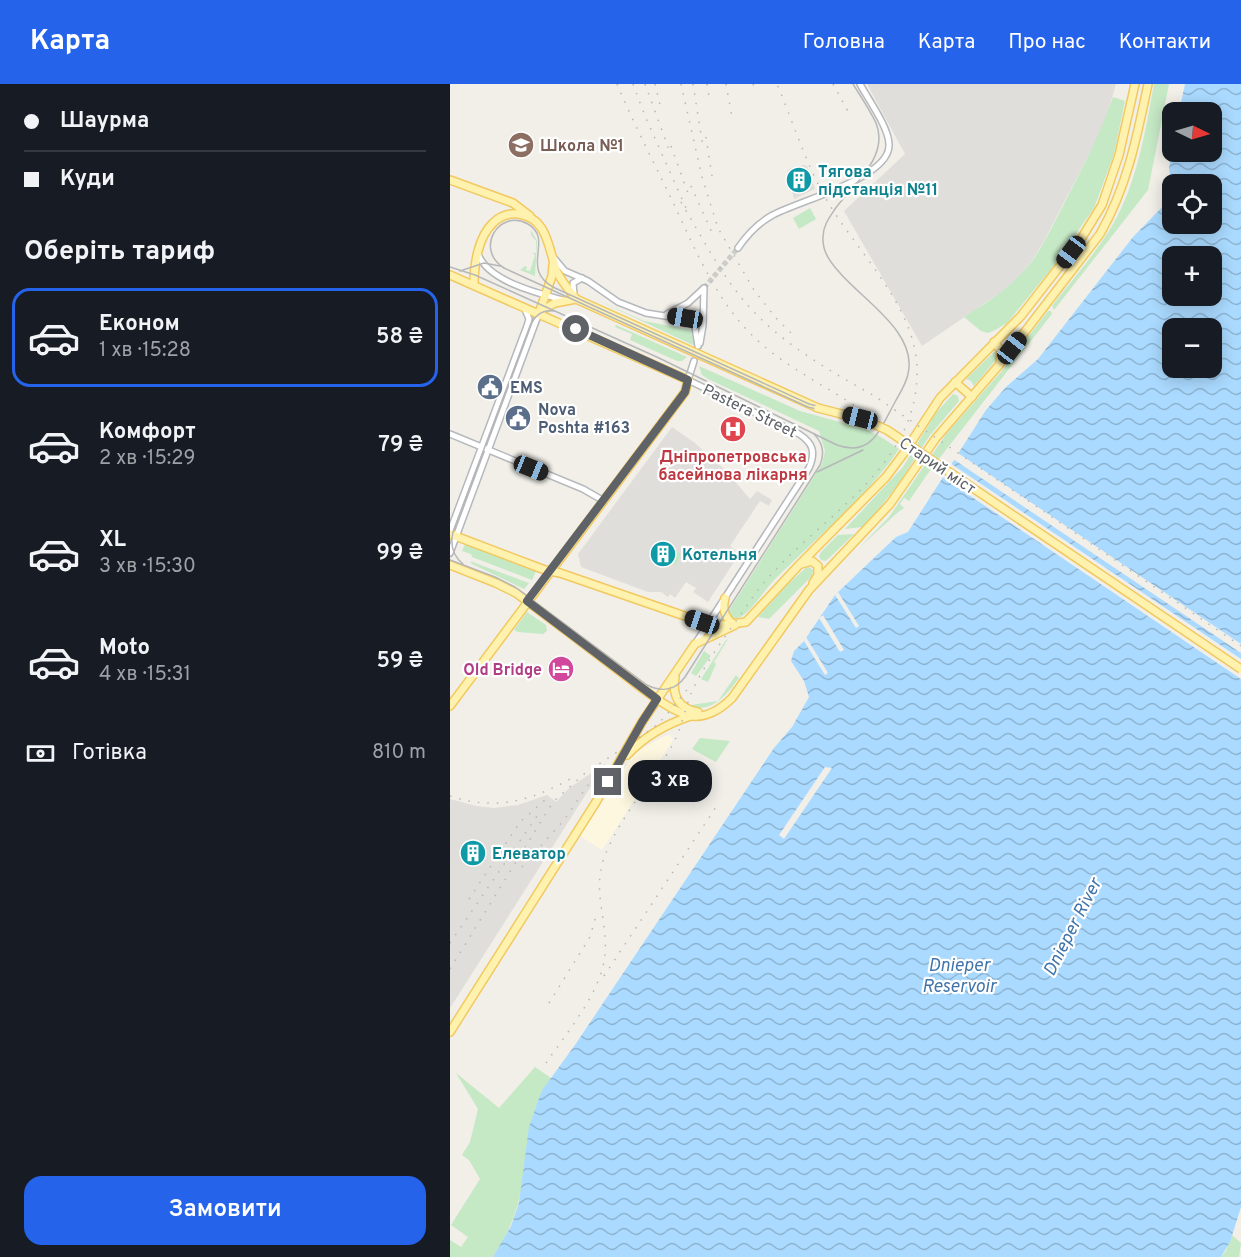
<!DOCTYPE html>
<html lang="uk">
<head>
<meta charset="utf-8">
<style>
  body { margin:0; font-family:Overpass,sans-serif; background:#20242c; color:#f1f3f6; height:100vh; display:flex; flex-direction:column; font-size:22px; white-space:nowrap }
  * { box-sizing:border-box; margin:0 }
  p { font-size:20px; color:#9ea1a6 }
  .icon { flex:none; width:33px; height:33px; fill:none; stroke:currentColor; stroke-width:2; stroke-linecap:round; stroke-linejoin:round }
  .map { position:relative; flex:1; overflow:hidden }
  .drawer { display:flex; flex-direction:column; background:#171b24; width:450px }
  .drawer>* { flex:none }
  .top-card { display:grid; align-content:center; height:132px; padding:0 24px; background:#171b24 }
  .needle { width:39px; rotate:95deg }
  .buttons { position:absolute; left:712px; top:18px; display:grid; gap:12px }
  .buttons a { display:grid; place-items:center; width:60px; height:60px; border-radius:12px; background:#171b24; box-shadow:0 3px 15px #0003; font-size:30px }
  .end { position:absolute; width:27px; height:27px; margin:-14px; border:8px solid #5f6368; background:#fff; box-shadow:0 0 0 3px #fff }
  .from { border-radius:50% }
  .bubble { position:absolute; height:42px; border-radius:18px; background:#171b24; box-shadow:0 3px 15px #0003; font-size:20px; font-weight:600; line-height:42px; text-align:center }
  .car { position:absolute; width:18px; height:36px; margin:-18px -9px; border-radius:8px; box-shadow:0 0 4px 2px #0007; background:linear-gradient(#222 24%,#8ab4d8 0 40%,#222 0 76%,#8ab4d8 0 86%,#222 0) }
  .top-card b { display:flex; align-items:center; gap:21px; height:57px; font-size:22px }
  .top-card b+b { border-top:2px solid #363941 }
  .top-card i { width:15px; height:15px; background:#f1f3f6 }
  ul { padding:0; list-style:none }
  li { display:flex; align-items:center; gap:18px; height:99px; margin:0 12px 9px; padding:0 12px; border:3px solid transparent; border-radius:18px }
  li div { flex:1 }
  li b { display:block; font-size:22px }
  li em { font-style:normal; font-weight:600 }
  li.selected { border-color:#2563eb }
  li>.icon { width:54px; height:54px; stroke-width:1.5 }
  h2 { padding:0 24px; font-size:27px; line-height:72px }
  .pay { display:flex; align-items:center; gap:15px; height:66px; padding:0 24px; font-size:22px }
  .pay p { margin-inline-start:auto }
  .primary-button { display:flex; gap:12px; margin-top:auto; padding:12px 24px }
  .primary-button a { flex:1; height:69px; border-radius:18px; background:#2563eb; color:#fff; font-size:24px; font-weight:600; line-height:69px; text-align:center }
  header { display:flex; align-items:center; gap:36px; box-sizing:border-box; height:84px; padding:0 30px; background:#2563eb; color:#fff }
  header strong { font-size:28px }
  nav { display:flex; gap:33px; margin-inline-start:auto; font-size:21px }
  main { display:flex; flex:1; min-height:0 }
  .map>svg:first-child { display:block }
</style>
</head>
<body>
<header>
<strong>Карта</strong>
<nav><a>Головна</a><a>Карта</a><a>Про нас</a><a>Контакти</a></nav>
</header>
<main>
<section class="drawer">
<div class="top-card">
<b><i class="from"></i>Шаурма</b>
<b><i></i>Куди</b>
</div>
<h2>Оберіть тариф</h2>
<ul>
<li class="selected"><svg class="icon" aria-label="car" viewBox="0 0 24 24"><path d="M5 17H2v-5l4-1 3-4h7l3 4 3 1v5h-3M9 17h6M6 11h13"/><circle cx="7" cy="17" r="2"/><circle cx="17" cy="17" r="2"/></svg><div><b>Економ</b><p>1 хв · 15:28</p></div><em>58 ₴</em></li>
<li><svg class="icon" aria-label="car" viewBox="0 0 24 24"><path d="M5 17H2v-5l4-1 3-4h7l3 4 3 1v5h-3M9 17h6M6 11h13"/><circle cx="7" cy="17" r="2"/><circle cx="17" cy="17" r="2"/></svg><div><b>Комфорт</b><p>2 хв · 15:29</p></div><em>79 ₴</em></li>
<li><svg class="icon" aria-label="car" viewBox="0 0 24 24"><path d="M5 17H2v-5l4-1 3-4h7l3 4 3 1v5h-3M9 17h6M6 11h13"/><circle cx="7" cy="17" r="2"/><circle cx="17" cy="17" r="2"/></svg><div><b>XL</b><p>3 хв · 15:30</p></div><em>99 ₴</em></li>
<li><svg class="icon" aria-label="car" viewBox="0 0 24 24"><path d="M5 17H2v-5l4-1 3-4h7l3 4 3 1v5h-3M9 17h6M6 11h13"/><circle cx="7" cy="17" r="2"/><circle cx="17" cy="17" r="2"/></svg><div><b>Moto</b><p>4 хв · 15:31</p></div><em>59 ₴</em></li>
</ul>
<div class="pay"><svg class="icon" aria-label="cash" viewBox="0 0 24 24"><path d="M3 7h18v10H3z"/><circle cx="12" cy="12" r="2"/></svg>Готівка<p>810 m</p></div>
<div class="primary-button"><a>Замовити</a></div>
</section>
<div class="map">
<svg width="791" height="1173" viewBox="0 0 791 1173">
  <defs>
    <pattern id="water-waves" width="16" height="10" patternUnits="userSpaceOnUse" patternTransform="scale(1.5)"><rect width="16" height="10" fill="#aadaff"/><path d="M0 5q4-4 8 0t8 0" fill="none" stroke="#8eb4d2"/></pattern>
  </defs>
  <rect width="100%" height="100%" fill="#f1efe8"/>
  <polygon fill="#fef7e0" points="217,651 220,651 223,656 152,766 130,752 182,673 189,666"/>
  <g fill="#e0deda">
    <polygon points="417,0 666,0 654,41 593,159 583,175 571,191 553,207 472,262 394,127 455,70"/>
    <polygon points="354,81 357,82 365,105 344,115 337,87 341,84"/>
    <polygon points="222,343 245,359 275,386 300,415 307,407 322,416 319,422 310,417 280,462 285,466 282,472 286,475 258,518 243,508 246,504 236,498 225,514 220,510 218,513 211,508 198,508 131,483 128,470"/>
    <polygon points="156,679 145,696 0,924 0,715 26,722 44,724 68,721 97,711 106,718 119,704"/>
  </g>
  <g fill="#c5e8c5">
    <path d="M 704,0 L 719,0 L 698,106 L 604,226 L 602,222 C 624,193 650,165 667,133 C 688,93 696,44 704,0 Z"/>
    <path d="M 663,13 L 675,17 L 664,70 L 644,124 L 602,184 L 557,239 L 545,246 L 538,249 L 531,247 L 514,233 C 533,221 553,209 569,192 C 589,173 600,146 613,122 C 631,86 650,51 663,13 Z"/>
    <polygon points="360,124 366,135 349,145 343,134"/>
    <polygon points="81,146 87,157 85,192 70,186 75,182 77,183 76,186 80,187 85,171 82,169 86,169 86,157 81,151"/>
    <polygon points="145,215 194,237 241,246 246,253 245,262"/>
    <polygon points="598,227 601,227 602,230 481,385 459,417 454,414 450,420 454,424 447,429 410,463 439,433 497,349 550,289"/>
    <polygon points="166,241 237,273 232,277 227,277 180,256 182,250 165,243"/>
    <polygon points="544,268 548,268 548,273 524,302 521,297 516,295"/>
    <path d="M 249,282 L 350,327 L 415,345 L 431,353 L 449,365 C 416,414 368,452 326,494 C 316,504 302,526 292,532 C 286,536 281,534 278,528 L 372,380 L 375,367 L 369,347 L 258,295 L 252,291 Z"/>
    <polygon points="503,310 508,312 509,317 480,351 447,402 428,426 412,443 395,445 453,383 486,329"/>
    <polygon points="404,450 378,475 375,477 371,476 369,472 371,468 388,451"/>
    <polygon points="15,460 86,487 82,496 22,473 21,470 12,467"/>
    <polygon points="220,466 231,470 226,481 215,477"/>
    <polygon points="20,477 79,499 74,505 22,480"/>
    <polygon points="358,482 363,486 362,492 319,535 308,533 339,499"/>
    <polygon points="77,528 96,541 97,547 93,550 68,548 64,546"/>
    <polygon points="278,555 264,578 266,580 258,598 251,595 276,556"/>
    <polygon points="254,567 261,572 246,592 241,589"/>
    <path d="M 286,591 L 289,594 C 277,610 264,628 241,623 L 241,621 L 268,617 Z"/>
    <polygon points="250,654 280,657 266,678 242,665"/>
    <path d="M 85,983 L 101,994 C 78,1026 79,1060 73,1096 C 69,1124 59,1149 43,1173 L 0,1173 L 0,1156 L 11,1163 L 18,1153 L 1,1141 L 30,1095 L 19,1076 L 12,1071 L 20,1058 L 28,1025 L 6,989 L 49,1024 Z"/>
    <polygon points="782,1151 791,1159 789,1173 771,1173 776,1167"/>
  </g>
  <path fill="url(#water-waves)" fill-rule="evenodd" d="M 735,0 L 791,0 L 791,1123 L 780,1158 L 771,1173 L 43,1173 L 61,1142 L 69,1119 L 79,1043 L 89,1014 L 93,1005 L 125,961 L 324,664 L 342,643 L 359,613 L 354,597 L 341,577 L 344,567 L 354,557 L 385,511 L 446,453 L 458,448 L 536,326 L 556,303 L 588,275 L 683,153 L 717,118 L 722,102 L 719,85 L 723,57 L 723,68 L 762,68 L 762,28 L 729,28 ZM 723,100 L 762,100 L 762,140 L 723,140 ZM 723,172 L 762,172 L 762,212 L 723,212 ZM 723,244 L 762,244 L 762,284 L 723,284 Z"/>
  <g fill="#f1efe8">
    <polygon points="505,367 791,560 791,569 503,375"/>
    <polygon points="500,379 791,575 791,595 491,392"/>
    <polygon points="388,508 409,542 406,544 385,511"/>
    <polygon points="373,531 394,566 390,568 369,534"/>
    <polygon points="356,553 378,589 375,591 354,557"/>
    <polygon points="375,683 382,684 334,755 329,751"/>
  </g>
  <g fill="none" stroke-linecap="round" stroke-linejoin="round">
    <polyline stroke="#ccccc8" stroke-width="5" stroke-dasharray="5 2.5" stroke-linecap="butt" points="254,204 288,164"/>
    <defs>
      <g id="minor">
        <path d="M 288,164 C 297,151 307,140 321,132 C 347,117 438,95 439,62 C 440,45 418,15 410,0"/>
        <path d="M 28,170 C 38,197 87,209 113,216"/>
        <polyline points="104,174 115,187 138,197 168,218 196,229 240,236 245,243 248,262"/>
        <polyline points="124,211 123,199 132,194"/>
        <polyline points="217,230 238,219 253,205"/>
        <polyline points="250,259 253,241 254,204"/>
        <path d="M 244,277 L 238,296 L 349,350 C 363,359 366,368 359,384 L 245,560"/>
        <polyline points="0,350 133,405 154,417"/>
        <polyline points="0,447 77,242 79,235 74,223"/>
        <polyline points="0,469 89,229"/>
      </g>
      <g id="major">
        <polyline points="0,96 63,119 80,132"/>
        <polyline points="0,191 238,296 235,308 0,622"/>
        <path d="M 24,200 C 24,181 28,153 43,139 C 50,132 59,129 68,130 C 99,134 98,166 107,188 C 112,198 119,206 126,215 L 368,324"/>
        <polyline points="89,228 105,219 126,215"/>
        <polyline points="89,229 102,192 103,181"/>
        <polyline points="544,258 551,267 550,277"/>
        <polyline points="505,298 522,313"/>
        <polyline points="0,450 95,486 110,489 252,538 273,541 296,538 349,481 436,393 454,369 490,314 571,232 631,155 652,121 669,71 685,0"/>
        <polyline points="351,480 362,477 368,482 368,491 363,499"/>
        <path d="M 0,481 L 46,499 L 66,509 C 100,534 134,560 168,586 C 186,599 220,629 242,632 C 257,634 272,624 282,614 L 359,506 L 440,420 L 486,354 L 550,280 L 650,150 C 677,103 687,53 698,0"/>
        <path d="M 275,514 C 272,525 275,535 285,541"/>
        <path d="M 225,593 C 222,611 228,625 248,628"/>
        <path d="M 177,671 C 195,652 216,640 241,632"/>
        <polyline points="0,948 146,718 192,638 245,560 283,542"/>
      </g>
    </defs>
    <use href="#minor" stroke="#b5b8bc" stroke-width="8"/>
    <use href="#major" stroke="#f2c960" stroke-width="10"/>
    <use href="#minor" stroke="#fff" stroke-width="5"/>
    <use href="#major" stroke="#fff2af" stroke-width="7"/>
    <g stroke="#b6b7b8" stroke-width="1.5">
      <path d="M 0,183 L 25,191 L 209,274 L 387,361 C 403,367 417,364 427,350 C 434,340 439,329 445,318 C 450,309 456,300 458,290 C 468,249 413,216 390,189 C 381,179 372,168 373,153 C 373,142 379,134 385,125 C 402,101 440,73 426,39 C 420,26 411,13 403,0"/>
      <polyline points="10,187 34,179 50,182"/>
      <polyline points="367,388 413,366"/>
      <path d="M 0,476 L 45,493 L 65,503 L 197,601 C 211,608 225,607 235,593 L 370,381 C 375,369 373,359 364,350"/>
      <path d="M 13,480 C 3,472 0,461 3,448 L 80,242 C 85,231 92,225 104,227"/>
      <path d="M 791,583 L 429,340 L 415,334 L 359,320 L 105,204 C 68,185 105,156 78,140 C 49,124 24,165 54,184 L 358,323 L 415,337 L 432,345 L 791,587"/>
    </g>
    <g stroke="#b6b7b8" stroke-width="1.5" stroke-dasharray="1.5 8" stroke-linecap="butt">
      <path d="M 167,0 C 183,38 202,75 220,112 C 244,162 265,217 307,256 C 345,291 395,310 435,344 L 791,585"/>
      <polyline points="183,0 195,32 236,124"/>
      <polyline points="195,0 221,71"/>
      <polyline points="205,0 210,21"/>
      <polyline points="231,0 252,93 268,144 304,206 325,233 344,252"/>
      <polyline points="243,0 253,63"/>
      <polyline points="257,0 259,13"/>
      <polyline points="276,0 282,33"/>
      <polyline points="303,0 304,2"/>
      <polyline points="383,0 399,29"/>
      <polyline points="256,53 262,92"/>
      <polyline points="221,62 239,112"/>
      <polyline points="241,102 263,151"/>
      <path d="M 231,118 C 250,150 267,183 290,212 C 324,255 376,285 423,311 L 791,562"/>
      <path d="M 0,712 C 44,727 81,717 120,695"/>
      <polyline points="72,783 114,736 145,691"/>
      <polyline points="19,815 70,738 95,716"/>
      <polyline points="0,859 87,732"/>
      <polyline points="0,885 103,718 134,690 202,645 215,633 240,602"/>
      <polyline points="154,892 266,723"/>
      <polyline points="99,919 140,853 147,828"/>
      <path d="M 96,979 C 117,948 152,908 155,870 C 158,836 142,809 154,774 C 169,734 201,699 222,662 C 232,644 235,622 244,603 C 259,573 281,545 300,517 C 353,439 470,392 467,284 C 465,221 406,167 376,115 C 356,80 343,38 327,0"/>
    </g>
    <defs>
      <polyline id="major-bridge" points="368,324 415,336 437,346 791,585"/>
    </defs>
    <use href="#major-bridge" stroke="#f2c960" stroke-width="10" stroke-linecap="butt"/>
    <use href="#major-bridge" stroke="#fff2af" stroke-width="7"/>
  </g>
  <g fill="none" stroke-linecap="round" stroke-linejoin="round">
    <polyline stroke="#5f6368" stroke-width="8" points="126,245 238,296 235,308 77,517 207,615 192,638 158,698"/>
  </g>
  <defs>
    <symbol id="school-disc" viewBox="-11 -11 22 22"><circle r="9.5" fill="#8d6e63" stroke="#fff"/><path d="M0-5L7-2L0 1L-7-2ZM-4 1L0 2.5L4 1V4Q0 6-4 4Z" fill="#fff"/></symbol>
    <symbol id="building-disc" viewBox="-11 -11 22 22"><circle r="9.5" fill="#0f9aa8" stroke="#fff"/><path d="M-4-6H4V6H1V3H-1V6H-4ZM-2.5-4.3h1.7v1.8h-1.7ZM.8-4.3h1.7v1.8H.8ZM-2.5-1h1.7V.8h-1.7ZM.8-1h1.7V.8H.8Z" fill="#fff"/></symbol>
    <symbol id="civic-disc" viewBox="-11 -11 22 22"><circle r="9.5" fill="#5c6f8a" stroke="#fff"/><path d="M-.6-6.5H3V-4.5H.6V-3L4-1V1h2V6H-6V1h2V-1L-.6-3ZM-1.2 2.5V6h2.4V2.5Z" fill="#fff"/></symbol>
    <symbol id="hospital-disc" viewBox="-11 -11 22 22"><circle r="9.5" fill="#e0444e" stroke="#fff"/><path d="M-5-5h3v3.5h4V-5h3V5h-3V1.5h-4V5h-3Z" fill="#fff"/></symbol>
    <symbol id="hotel-disc" viewBox="-11 -11 22 22"><circle r="9.5" fill="#d1479c" stroke="#fff"/><path d="M-6-4.5h1.5V1H6V5H4.5V3h-9V5H-6ZM-4 0a1.8 1.8 0 1 1 3.6 0ZM.5 0V-2.5h3Q6-2.5 6 0Z" fill="#fff"/></symbol>
  </defs>
  <g fill-rule="evenodd">
    <use href="#school-disc" x="56" y="46" width="30" height="30"/>
    <use href="#building-disc" x="334" y="81" width="30" height="30"/>
    <use href="#civic-disc" x="25" y="288" width="30" height="30"/>
    <use href="#civic-disc" x="53" y="319" width="30" height="30"/>
    <use href="#hospital-disc" x="268" y="330" width="30" height="30"/>
    <use href="#building-disc" x="198" y="455" width="30" height="30"/>
    <use href="#hotel-disc" x="96" y="570" width="30" height="30"/>
    <use href="#building-disc" x="8" y="754" width="30" height="30"/>
  </g>
  <g text-anchor="middle" stroke-width="4.5" stroke-linejoin="round" paint-order="stroke">
    <g font-size="16" font-weight="bold" fill="#785e54" stroke="#fff" text-anchor="start">
      <text x="90" y="67">Школа №1</text>
    </g>
    <g font-size="16" font-weight="bold" fill="#0d838f" stroke="#fff" text-anchor="start">
      <text x="368" y="93">Тягова<tspan x="368" dy="18">пiдстанцiя №11</tspan></text>
      <text x="232" y="476">Котельня</text>
      <text x="42" y="775">Елеватор</text>
    </g>
    <g font-size="16" font-weight="bold" fill="#4e5e75" stroke="#fff" text-anchor="start">
      <text x="60" y="309">EMS</text>
      <text x="88" y="331">Nova<tspan x="88" dy="18">Poshta #163</tspan></text>
    </g>
    <g font-size="16" fill="#5f6368" stroke="#fff">
      <text transform="translate(300 326) rotate(26)" y="6">Pastera Street</text>
      <text transform="translate(488 381) rotate(34)" y="6">Старий міст</text>
    </g>
    <g font-size="16" font-weight="bold" fill="#be3a42" stroke="#fff">
      <text x="283" y="378">Дніпропетровська<tspan x="283" dy="18">басейнова лікарня</tspan></text>
    </g>
    <g font-size="16" font-weight="bold" fill="#b23c85" stroke="#fff" text-anchor="end">
      <text x="92" y="591">Old Bridge</text>
    </g>
    <g font-size="18" font-style="italic" fill="#4174aa" stroke="#fff">
      <text transform="translate(622 843) rotate(-63)" y="6">Dnieper River</text>
      <text x="509" y="887">Dnieper<tspan x="509" dy="21">Reservoir</tspan></text>
    </g>
  </g>
</svg>
<div class="buttons">
<a><svg class="needle" viewBox="-14 -14 28 28"><path d="M0-13l5 13h-10z" fill="#e53935"/><path d="M0 13l5-13h-10z" fill="#9ea1a6"/></svg></a>
<a><svg class="icon" aria-label="locate" viewBox="0 0 24 24"><circle cx="12" cy="12" r="6"/><path d="M12 2v4M12 18v4M2 12h4M18 12h4"/></svg></a>
<a>+</a>
<a>−</a>
</div>
<i class="end from" style="left:126px;top:245px"></i>
<i class="end" style="left:158px;top:698px"></i>
<div class="bubble" style="left:178px;top:676px;width:84px">3 хв</div>
<i class="car" style="left:621px;top:168px;rotate:217deg"></i>
<i class="car" style="left:235px;top:234px;rotate:279deg"></i>
<i class="car" style="left:562px;top:264px;rotate:38deg"></i>
<i class="car" style="left:410px;top:334px;rotate:284deg"></i>
<i class="car" style="left:81px;top:384px;rotate:112deg"></i>
<i class="car" style="left:252px;top:538px;rotate:289deg"></i>
</div>
</main>
</body>
</html>
